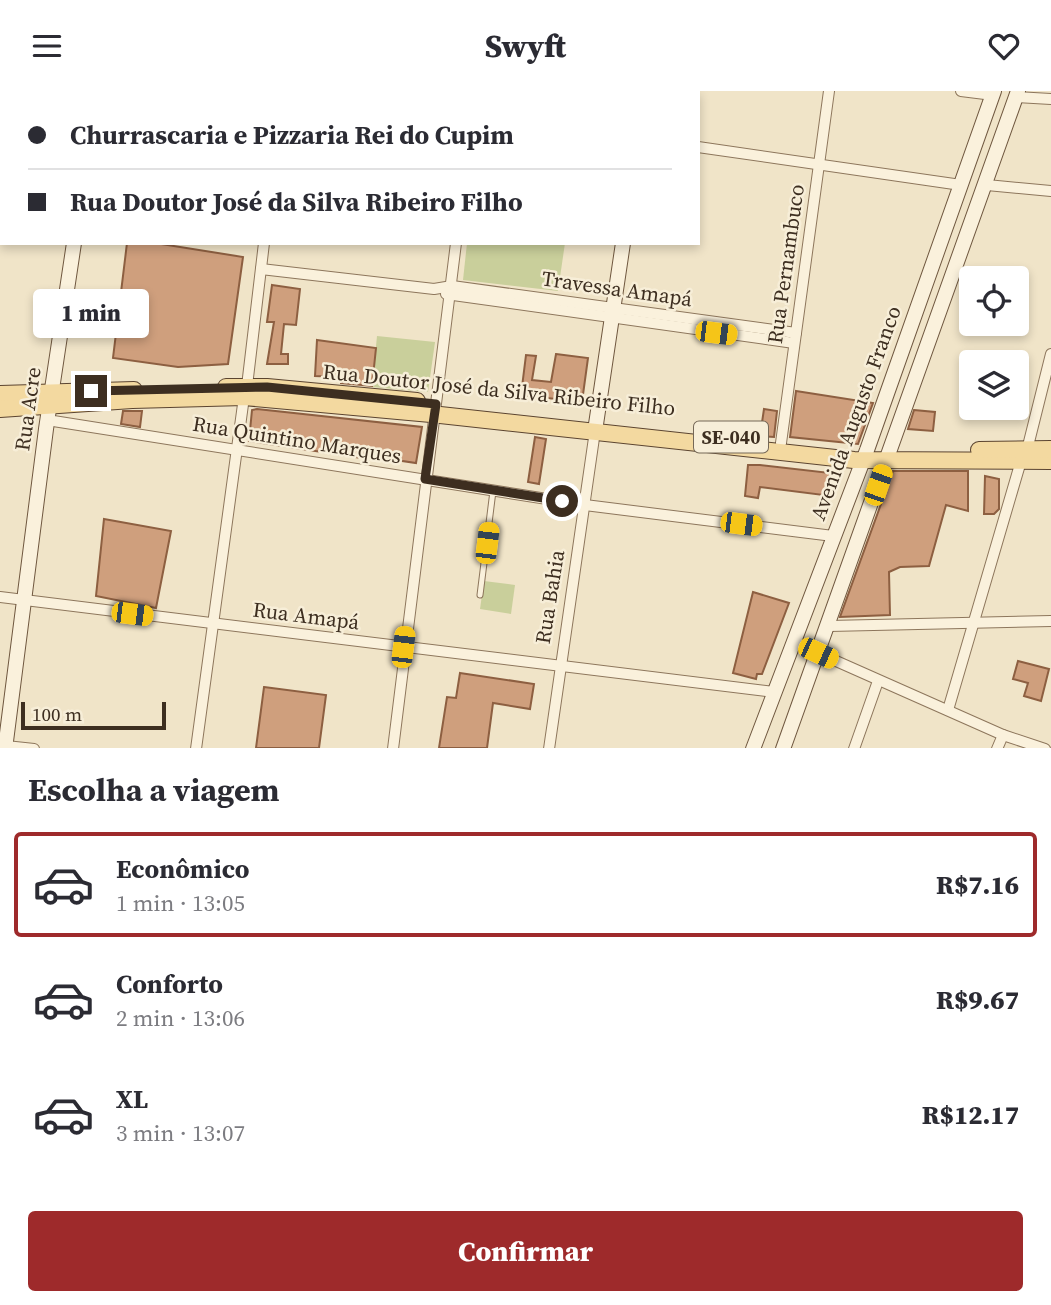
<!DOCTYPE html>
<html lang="pt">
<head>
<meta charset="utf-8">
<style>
  body { margin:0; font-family:"Source Serif 4",serif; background:#f7f7f7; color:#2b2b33; height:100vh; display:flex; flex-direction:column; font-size:26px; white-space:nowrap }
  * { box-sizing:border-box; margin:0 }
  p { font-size:23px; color:#7c7c81 }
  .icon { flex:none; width:38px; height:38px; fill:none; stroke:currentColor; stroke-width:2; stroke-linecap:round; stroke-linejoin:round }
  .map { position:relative; height:657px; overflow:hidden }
  .sheet { display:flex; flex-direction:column; background:#fff; flex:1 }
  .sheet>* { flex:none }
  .top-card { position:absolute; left:0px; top:0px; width:700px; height:154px; box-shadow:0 4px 10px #0003; display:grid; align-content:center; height:154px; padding:0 28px; background:#fff }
  .fabs { position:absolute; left:959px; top:175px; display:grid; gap:14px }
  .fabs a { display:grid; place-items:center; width:70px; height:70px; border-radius:7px; background:#fff; box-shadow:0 4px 10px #0003; font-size:35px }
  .scale { position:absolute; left:21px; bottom:18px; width:145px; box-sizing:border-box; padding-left:7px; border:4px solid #3d2e20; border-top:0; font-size:19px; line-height:24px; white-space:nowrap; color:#3d2e20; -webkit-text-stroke:5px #f7eed8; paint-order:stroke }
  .end { position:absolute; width:32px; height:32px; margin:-16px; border:9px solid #3d2e20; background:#fff; box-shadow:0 0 0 4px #fff }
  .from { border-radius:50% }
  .bubble { position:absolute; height:49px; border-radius:7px; background:#fff; box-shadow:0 4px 10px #0003; font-size:23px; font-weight:800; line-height:49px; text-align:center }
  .car { position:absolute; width:21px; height:42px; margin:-21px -10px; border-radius:9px; box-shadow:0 0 5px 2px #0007; background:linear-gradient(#f5c518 24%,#345 0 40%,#f5c518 0 76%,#345 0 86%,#f5c518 0) }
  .top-card b { display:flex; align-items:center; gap:24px; height:66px; font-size:26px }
  .top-card b+b { border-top:2px solid #e1e1e2 }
  .top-card i { width:18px; height:18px; background:#2b2b33 }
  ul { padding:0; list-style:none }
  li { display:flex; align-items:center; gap:21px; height:105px; margin:0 14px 10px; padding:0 14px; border:4px solid transparent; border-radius:7px }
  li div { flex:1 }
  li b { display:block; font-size:26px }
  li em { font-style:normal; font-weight:800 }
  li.selected { border-color:#9e2a2b }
  li>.icon { width:63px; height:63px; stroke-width:1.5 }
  h2 { padding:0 28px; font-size:32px; line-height:84px }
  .primary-button { display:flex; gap:14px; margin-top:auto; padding:14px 28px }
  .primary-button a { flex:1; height:80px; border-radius:7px; background:#9e2a2b; color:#fff; font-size:28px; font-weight:800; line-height:80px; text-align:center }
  header { display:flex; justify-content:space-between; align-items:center; height:91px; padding:0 28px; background:#fff; font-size:32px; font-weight:800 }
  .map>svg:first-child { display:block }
</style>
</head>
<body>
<header><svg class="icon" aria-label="menu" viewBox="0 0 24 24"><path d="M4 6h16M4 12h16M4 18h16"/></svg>Swyft<svg class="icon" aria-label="heart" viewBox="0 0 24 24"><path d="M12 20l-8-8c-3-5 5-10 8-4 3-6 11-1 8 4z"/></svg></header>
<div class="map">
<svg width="1051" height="658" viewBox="0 0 1051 658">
  <rect width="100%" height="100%" fill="#f0e4c8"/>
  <g fill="#c9cf9b">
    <polygon points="467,152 565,152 558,200 463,189"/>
    <polygon points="377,245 435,251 428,301 372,296"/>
    <polygon points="484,490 515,494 511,523 480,518"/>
  </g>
  <g fill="#cf9f7d" stroke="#8d5f41" stroke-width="2">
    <polygon points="127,152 155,152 243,166 228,273 178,276 113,267"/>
    <polygon points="272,194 300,198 296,234 284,233 281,263 288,263 288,273 267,273 274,231 267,231"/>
    <polygon points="317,249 376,257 372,295 341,292 341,286 315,285"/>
    <polygon points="556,263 588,267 582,311 521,304 526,264 536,265 532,289 551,291"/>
    <polygon points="796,300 873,312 858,353 790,346"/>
    <polygon points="257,318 422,336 416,372 362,364 362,367 249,350 252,319"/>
    <polygon points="764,318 777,320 774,346 760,345"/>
    <polygon points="914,319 935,321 933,340 908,338"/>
    <polygon points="123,320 142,320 140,336 121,333"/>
    <polygon points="535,346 546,348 539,393 528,391"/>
    <polygon points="748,374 760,374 839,383 831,405 760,396 758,407 745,405"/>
    <polygon points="893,380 968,380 968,420 946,414 929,475 900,476 889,481 890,524 840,526"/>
    <polygon points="985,385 999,388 999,418 994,423 984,423"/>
    <polygon points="104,428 171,440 156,517 96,505"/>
    <polygon points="753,501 789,512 762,583 757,583 756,588 733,582"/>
    <polygon points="1018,570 1049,578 1041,610 1024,605 1028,592 1013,588"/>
    <polygon points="460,582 534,593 530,618 493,612 487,657 439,657 447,606 456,607"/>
    <polygon points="264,596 326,604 319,657 256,657"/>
  </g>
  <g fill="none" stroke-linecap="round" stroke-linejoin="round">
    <defs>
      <polyline id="service" points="480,504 493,400"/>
      <g id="minor">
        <polyline points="257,0 271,2"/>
        <polyline points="961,0 993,4"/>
        <polyline points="6,2 6,0"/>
        <polyline points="283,2 283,0"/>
        <polyline points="473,2 473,0"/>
        <polyline points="1016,6 1051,8"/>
        <polyline points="0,47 2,33"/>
        <polyline points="698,56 961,94"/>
        <polyline points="987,94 1051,100"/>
        <polyline points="261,178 434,198 452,195 796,242"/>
        <polyline points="446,203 794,252"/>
        <polyline points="247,295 264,152"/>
        <polyline points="47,329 585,414 833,445"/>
        <polyline points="781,352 829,0"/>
        <polyline points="1027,359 1051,263"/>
        <polyline points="0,506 774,601"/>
        <polyline points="829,535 1051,530"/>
        <polyline points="818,562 1003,644 1045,658"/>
        <polyline points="948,619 1021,370"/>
        <polyline points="6,655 34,658"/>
        <polyline points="196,658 244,306"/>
        <polyline points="393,658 456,152"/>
        <polyline points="549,658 595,340"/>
        <polyline points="854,658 878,590"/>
        <polyline points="997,658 1003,644"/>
      </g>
      <polyline id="tertiary" points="0,141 2,142"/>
      <g id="secondary">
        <polyline points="95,2 95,0"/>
        <polyline points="644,2 644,0"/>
        <polyline points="595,340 623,152"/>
        <polyline points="5,658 46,338 74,152"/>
        <polyline points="753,658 867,359 994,0"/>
        <polyline points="783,658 1018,0"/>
      </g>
      <g id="primary">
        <polyline points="226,296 267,296 417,310"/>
        <polyline points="0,303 134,299"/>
        <polyline points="0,318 132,309 244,306 431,323 854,369 1051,370"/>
        <polyline points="979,359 1051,358"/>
      </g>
    </defs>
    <use href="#service" stroke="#8d765c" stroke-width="7"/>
    <use href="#minor" stroke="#8d765c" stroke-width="12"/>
    <use href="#tertiary" stroke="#8d765c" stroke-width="14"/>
    <use href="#secondary" stroke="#6f573f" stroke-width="16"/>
    <use href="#primary" stroke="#5b4430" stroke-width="18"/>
    <use href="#service" stroke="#faf1dc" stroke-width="5"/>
    <use href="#minor" stroke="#faf1dc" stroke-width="10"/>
    <use href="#tertiary" stroke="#faf1dc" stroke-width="12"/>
    <use href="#secondary" stroke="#faf1dc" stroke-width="14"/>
    <use href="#primary" stroke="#f3d9a0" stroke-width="16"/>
  </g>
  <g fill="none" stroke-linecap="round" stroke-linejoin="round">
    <polyline stroke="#3d2e20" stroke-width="9" points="91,300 267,296 436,313 425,388 562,410"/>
  </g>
  <g text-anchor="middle" stroke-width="5" stroke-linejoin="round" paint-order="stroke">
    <rect fill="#f7eed8" stroke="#756857" stroke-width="2" x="694" y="330.5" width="74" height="31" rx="5"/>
    <g font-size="19" font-weight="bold" fill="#3d2e20">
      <text x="731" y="353">SE-040</text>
    </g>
    <g font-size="21" fill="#3d2e20" stroke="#f7eed8">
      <text transform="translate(786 173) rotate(-82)" y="7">Rua Pernambuco</text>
      <text transform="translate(617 198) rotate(8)" y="7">Travessa Amapá</text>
      <text transform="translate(499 299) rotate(6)" y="7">Rua Doutor José da Silva Ribeiro Filho</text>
      <text transform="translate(28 318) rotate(-82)" y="7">Rua Acre</text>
      <text transform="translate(856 322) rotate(-70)" y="7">Avenida Augusto Franco</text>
      <text transform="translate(297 349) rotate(9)" y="7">Rua Quintino Marques</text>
      <text transform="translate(550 506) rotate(-81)" y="7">Rua Bahia</text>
      <text transform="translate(306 525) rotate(7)" y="7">Rua Amapá</text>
    </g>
  </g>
</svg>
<div class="fabs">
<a><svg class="icon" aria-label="locate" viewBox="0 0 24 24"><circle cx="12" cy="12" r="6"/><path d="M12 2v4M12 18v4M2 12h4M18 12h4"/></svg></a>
<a><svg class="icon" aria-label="layers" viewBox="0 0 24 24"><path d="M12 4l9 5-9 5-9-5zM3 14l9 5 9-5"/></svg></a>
</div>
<div class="scale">100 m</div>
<i class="end from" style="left:562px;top:410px"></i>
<i class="end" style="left:91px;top:300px"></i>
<div class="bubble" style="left:33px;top:198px;width:116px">1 min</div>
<i class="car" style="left:716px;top:242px;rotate:97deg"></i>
<i class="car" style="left:878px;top:394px;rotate:19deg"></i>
<i class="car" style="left:741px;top:433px;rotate:97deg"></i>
<i class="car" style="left:487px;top:452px;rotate:7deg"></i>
<i class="car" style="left:132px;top:523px;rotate:97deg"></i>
<i class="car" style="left:403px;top:556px;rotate:7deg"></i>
<i class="car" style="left:818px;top:562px;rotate:115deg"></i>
<div class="top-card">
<b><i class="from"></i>Churrascaria e Pizzaria Rei do Cupim</b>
<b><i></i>Rua Doutor José da Silva Ribeiro Filho</b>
</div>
</div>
<section class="sheet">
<h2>Escolha a viagem</h2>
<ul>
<li class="selected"><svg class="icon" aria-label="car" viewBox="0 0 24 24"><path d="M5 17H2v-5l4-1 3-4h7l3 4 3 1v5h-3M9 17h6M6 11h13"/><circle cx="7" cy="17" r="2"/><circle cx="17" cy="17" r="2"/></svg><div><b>Econômico</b><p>1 min · 13:05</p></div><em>R$7.16</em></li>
<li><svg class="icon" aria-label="car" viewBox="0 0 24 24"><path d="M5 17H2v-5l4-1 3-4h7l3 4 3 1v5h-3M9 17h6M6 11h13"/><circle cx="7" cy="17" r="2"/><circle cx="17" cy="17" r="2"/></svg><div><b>Conforto</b><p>2 min · 13:06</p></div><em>R$9.67</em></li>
<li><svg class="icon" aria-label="car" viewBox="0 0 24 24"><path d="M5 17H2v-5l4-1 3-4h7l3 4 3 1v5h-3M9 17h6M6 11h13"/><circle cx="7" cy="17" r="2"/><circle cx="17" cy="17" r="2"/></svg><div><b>XL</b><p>3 min · 13:07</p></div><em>R$12.17</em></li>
</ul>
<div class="primary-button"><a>Confirmar</a></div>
</section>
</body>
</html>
